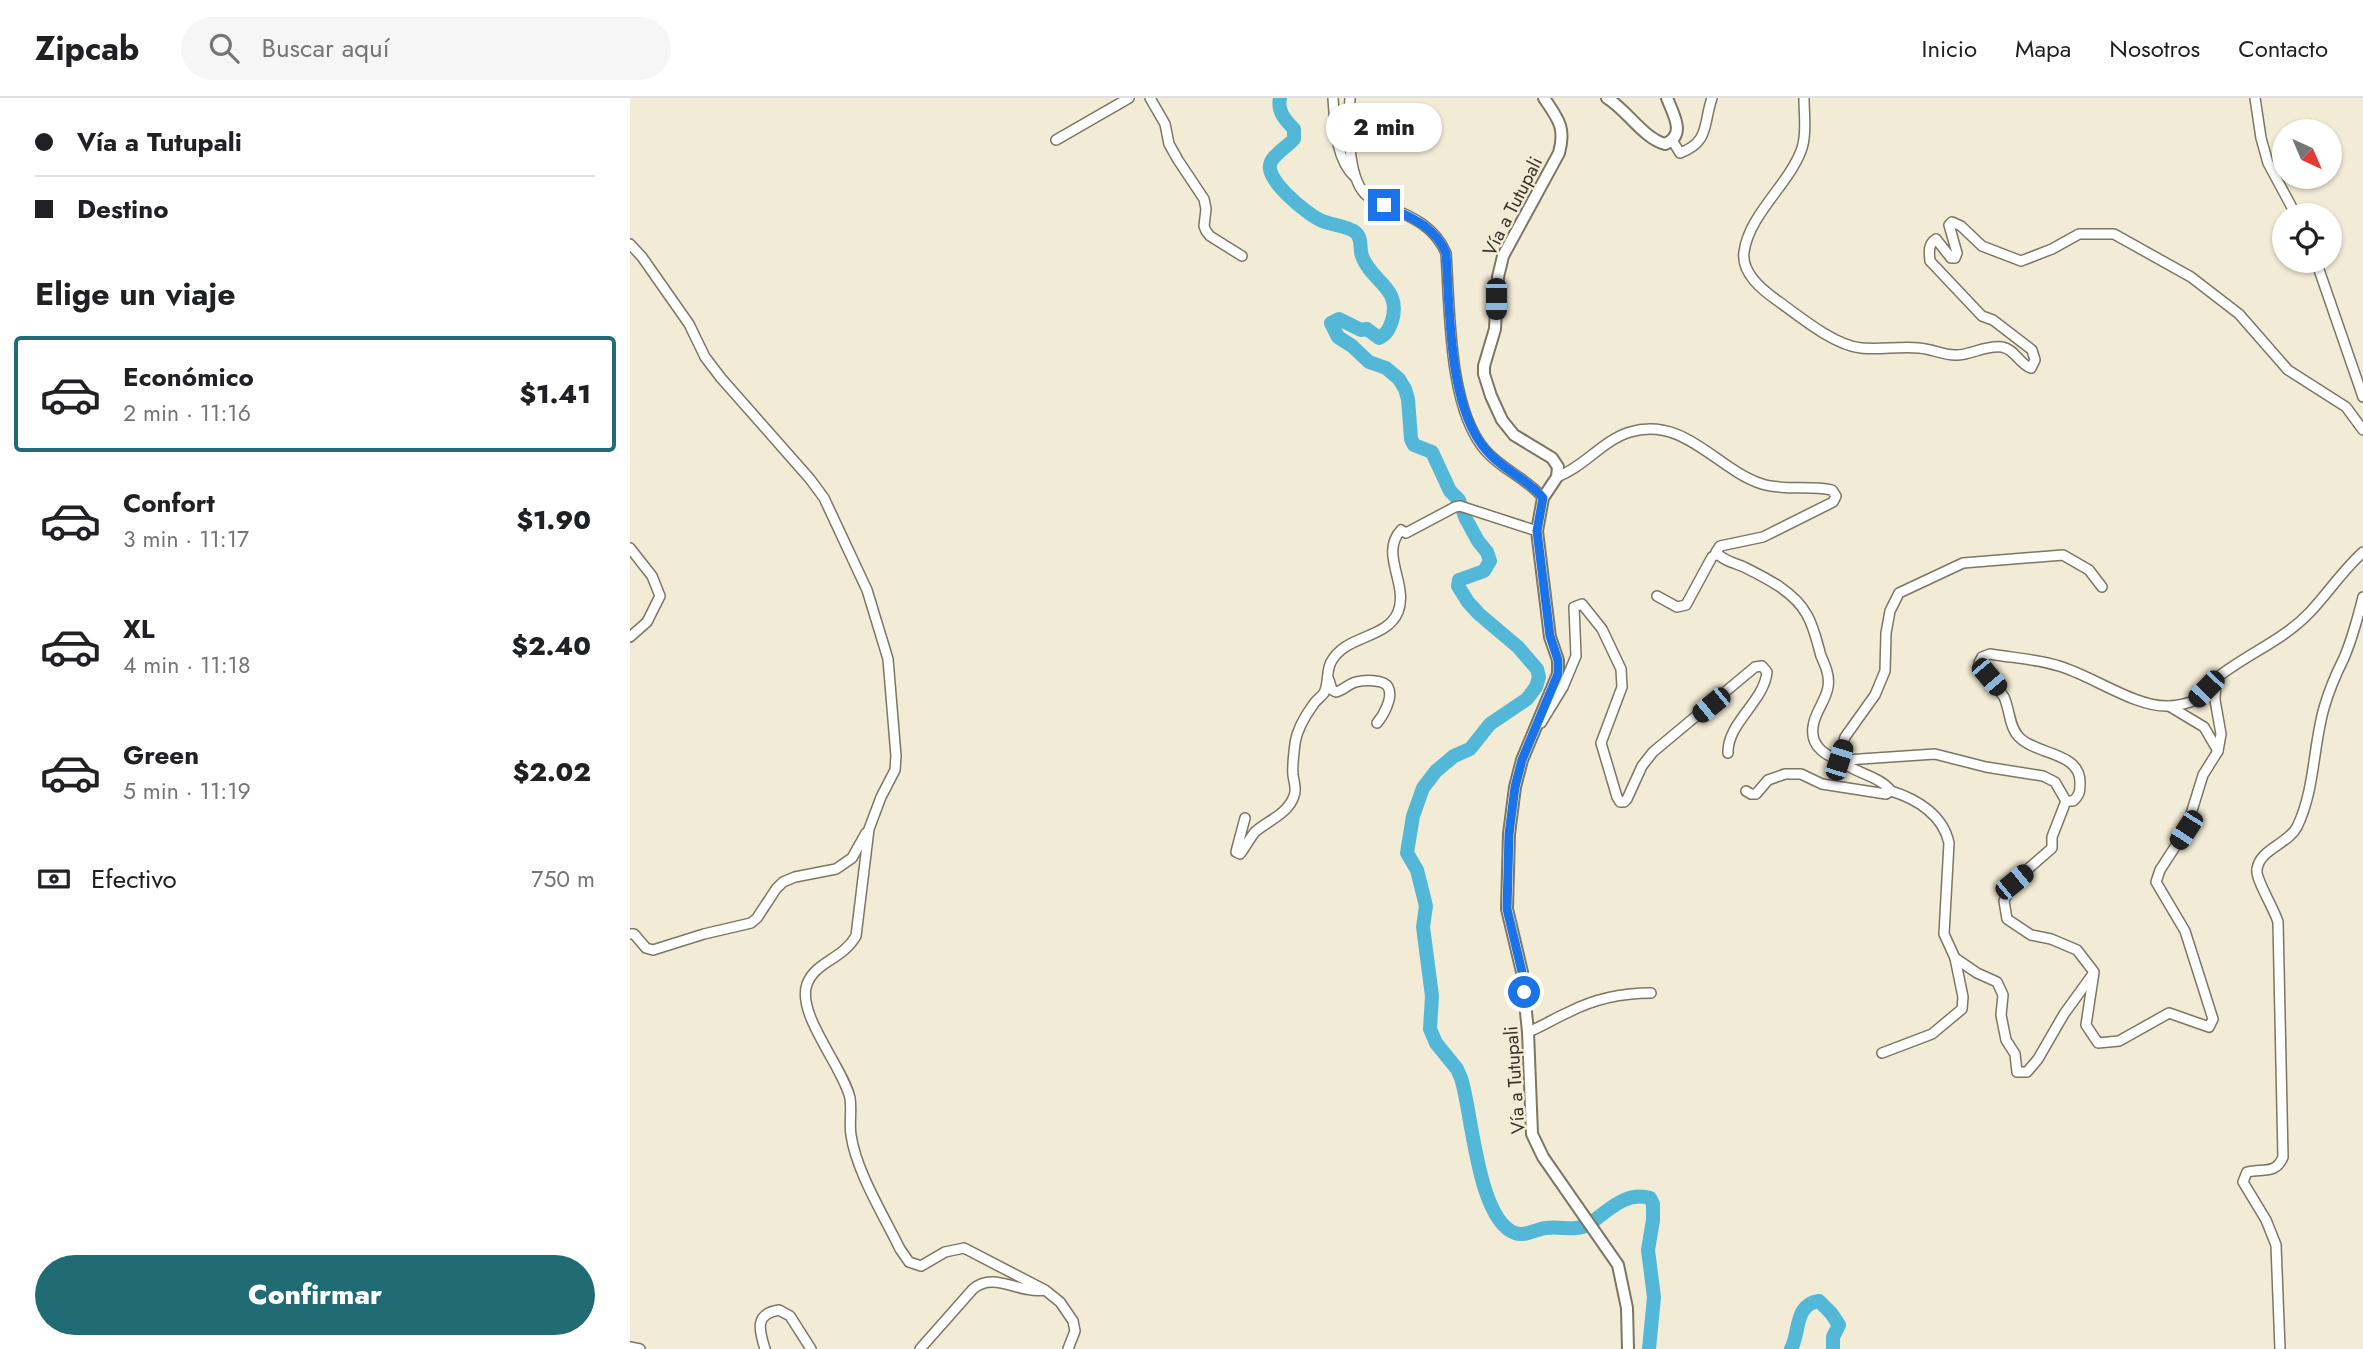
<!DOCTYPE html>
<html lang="es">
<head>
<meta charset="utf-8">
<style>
  body { margin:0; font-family:Jost,sans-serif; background:#f6f6f6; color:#202124; height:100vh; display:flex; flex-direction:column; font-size:26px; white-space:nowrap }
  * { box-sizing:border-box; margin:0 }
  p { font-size:23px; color:#757577 }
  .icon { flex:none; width:38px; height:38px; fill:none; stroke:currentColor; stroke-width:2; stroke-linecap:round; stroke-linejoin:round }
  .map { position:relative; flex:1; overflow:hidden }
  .panel { display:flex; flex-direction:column; background:#fff; width:630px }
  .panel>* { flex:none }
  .guide { display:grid; align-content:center; height:154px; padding:0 35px; background:#fff }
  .needle { width:46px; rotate:136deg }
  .fabs { position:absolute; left:1642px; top:21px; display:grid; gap:14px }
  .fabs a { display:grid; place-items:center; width:70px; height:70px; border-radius:50%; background:#fff; box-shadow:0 2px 5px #0004; font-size:35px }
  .end { position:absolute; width:32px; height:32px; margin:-16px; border:9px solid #1a73e8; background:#fff; box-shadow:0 0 0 4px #fff }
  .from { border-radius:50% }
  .bubble { position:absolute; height:49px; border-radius:24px; background:#fff; box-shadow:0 2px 5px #0004; font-size:23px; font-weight:800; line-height:49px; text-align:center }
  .car { position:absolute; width:21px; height:42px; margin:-21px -10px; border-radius:9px; box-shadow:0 0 5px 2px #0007; background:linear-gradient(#222 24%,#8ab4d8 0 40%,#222 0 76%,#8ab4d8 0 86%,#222 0) }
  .guide b { display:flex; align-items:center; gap:24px; height:66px; font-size:26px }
  .guide b+b { border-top:2px solid #e0e0e0 }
  .guide i { width:18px; height:18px; background:#202124 }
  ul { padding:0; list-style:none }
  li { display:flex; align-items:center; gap:21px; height:116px; margin:0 14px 10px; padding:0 21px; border:4px solid transparent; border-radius:7px }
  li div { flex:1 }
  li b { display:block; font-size:26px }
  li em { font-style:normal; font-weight:800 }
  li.current { border-color:#216b75 }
  li>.icon { width:63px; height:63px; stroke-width:1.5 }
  h2 { padding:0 35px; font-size:32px; line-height:84px }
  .pay { display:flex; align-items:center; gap:18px; height:77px; padding:0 35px; font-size:26px }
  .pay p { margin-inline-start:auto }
  .button { display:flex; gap:14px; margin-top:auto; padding:14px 35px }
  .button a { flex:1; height:80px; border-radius:42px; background:#216b75; color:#fff; font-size:28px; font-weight:800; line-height:80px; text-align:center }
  header { display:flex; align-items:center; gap:42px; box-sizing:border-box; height:98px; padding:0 35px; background:#fff; border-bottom:2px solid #e0e0e0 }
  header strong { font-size:33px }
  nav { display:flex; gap:38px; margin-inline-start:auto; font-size:24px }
  .search { width:490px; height:63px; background:#f6f6f6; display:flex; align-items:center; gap:18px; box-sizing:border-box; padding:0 24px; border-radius:38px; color:#757577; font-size:26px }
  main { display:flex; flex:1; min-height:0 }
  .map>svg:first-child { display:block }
</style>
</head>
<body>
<header>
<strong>Zipcab</strong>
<div class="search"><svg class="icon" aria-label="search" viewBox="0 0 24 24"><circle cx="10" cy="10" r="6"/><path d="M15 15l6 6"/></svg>Buscar aquí</div>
<nav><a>Inicio</a><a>Mapa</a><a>Nosotros</a><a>Contacto</a></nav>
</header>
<main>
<section class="panel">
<div class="guide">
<b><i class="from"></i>Vía a Tutupali</b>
<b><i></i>Destino</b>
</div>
<h2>Elige un viaje</h2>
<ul>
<li class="current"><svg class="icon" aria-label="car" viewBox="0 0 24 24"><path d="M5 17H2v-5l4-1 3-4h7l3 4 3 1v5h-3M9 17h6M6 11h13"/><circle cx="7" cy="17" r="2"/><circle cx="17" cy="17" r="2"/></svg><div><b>Económico</b><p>2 min · 11:16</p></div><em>$1.41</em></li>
<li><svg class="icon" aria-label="car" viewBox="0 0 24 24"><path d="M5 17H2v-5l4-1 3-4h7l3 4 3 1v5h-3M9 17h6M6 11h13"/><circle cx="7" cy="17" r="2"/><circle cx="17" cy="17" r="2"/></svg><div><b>Confort</b><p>3 min · 11:17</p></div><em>$1.90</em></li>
<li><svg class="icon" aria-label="car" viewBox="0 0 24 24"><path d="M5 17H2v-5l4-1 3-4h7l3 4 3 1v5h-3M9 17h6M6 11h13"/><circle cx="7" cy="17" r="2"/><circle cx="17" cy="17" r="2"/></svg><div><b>XL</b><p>4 min · 11:18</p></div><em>$2.40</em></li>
<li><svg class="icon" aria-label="car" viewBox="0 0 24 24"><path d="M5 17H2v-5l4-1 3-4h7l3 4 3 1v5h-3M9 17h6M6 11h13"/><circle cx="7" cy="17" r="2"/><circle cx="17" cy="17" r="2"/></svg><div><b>Green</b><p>5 min · 11:19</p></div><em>$2.02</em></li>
</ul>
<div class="pay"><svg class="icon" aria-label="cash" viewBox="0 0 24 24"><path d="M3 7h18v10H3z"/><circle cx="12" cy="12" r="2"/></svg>Efectivo<p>750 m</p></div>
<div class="button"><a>Confirmar</a></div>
</section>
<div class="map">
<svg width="1733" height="1251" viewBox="0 0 1733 1251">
  <rect width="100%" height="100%" fill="#f2ebd6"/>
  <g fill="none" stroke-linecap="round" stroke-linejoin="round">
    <g stroke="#53b8d7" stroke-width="14">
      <path d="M 650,0 C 647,13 655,22 664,31 L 664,41 C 657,49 645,55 641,64 C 632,80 676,115 690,122 C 700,127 718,128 725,134 C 733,140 729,150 732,158 C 741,184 772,189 762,223 C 759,231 757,236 749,240 L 737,231 L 731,232 L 709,221 L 701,225 L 708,239 L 722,248 L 739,264 L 756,270 L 769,281 L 775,291 L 778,301 L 781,341 L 784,347 L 802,354 L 820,393 L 829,402 L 836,421 L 848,443 L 857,454 L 860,463 L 854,473 L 829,482 L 828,488 L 838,504 L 849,516 L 888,549 L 907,571 L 909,579 L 906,589 L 897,601 L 860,626 L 840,651 L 824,658 L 806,673 L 793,690 L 783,718 L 777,755 L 787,772 L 796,808 L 793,829 L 802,898 L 800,931 L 806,945 L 827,971 L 831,980 C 842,1013 847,1121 885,1135 C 895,1139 906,1131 916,1130 C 931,1128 946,1134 959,1126 C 978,1113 995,1093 1020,1100 L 1023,1106 L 1023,1122 L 1018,1152 L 1024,1199 L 1019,1251"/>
      <path d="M 1161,1251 C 1170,1235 1164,1206 1189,1203 L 1201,1215 L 1209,1227 L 1203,1239 L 1203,1251"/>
    </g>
    <defs>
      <g id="minor">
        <polyline points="520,0 535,26 539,46 548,62 574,101 576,111 574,128 576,133 580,138 612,158"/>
        <path d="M 703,0 C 705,26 705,61 725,79"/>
        <path d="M 720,0 C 718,25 717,77 735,96 C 740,101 747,104 754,107 C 780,118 804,127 816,155 C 820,211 818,309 855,352 C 872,372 897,380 913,400"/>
        <path d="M 1174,0 C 1174,16 1177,38 1171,53 C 1158,87 1119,117 1114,154 C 1111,175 1132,192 1148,203 C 1170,219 1204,247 1231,250 C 1250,252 1270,248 1289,250 C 1302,251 1313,257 1325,257 C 1340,258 1354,247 1372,249 C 1385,251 1389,266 1401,270 L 1405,262 L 1402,252 L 1363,222 L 1352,218 L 1300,163 C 1299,154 1298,146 1306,141 L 1321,160 L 1325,160 L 1327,155 L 1319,127 L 1322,124 L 1331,128 L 1352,148 L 1391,163 L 1422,151 L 1449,136 L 1484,136 L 1561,179 L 1609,216 L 1658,272 L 1716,309 L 1733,332"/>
        <polyline points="1625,0 1631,40 1638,65 1666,117"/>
        <polyline points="426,42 499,0"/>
        <path d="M 1042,42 L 1050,55 C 1080,44 1073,26 1082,0"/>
        <path d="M 0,146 L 12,159 L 59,226 L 75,259 L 91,280 L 180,381 L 194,400 L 237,492 L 258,561 L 266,658 L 265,672 L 251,699 L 239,731 L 226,838 C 212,862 186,863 177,886 C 166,916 213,969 220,1000 C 222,1012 219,1025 221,1037 C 226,1073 254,1118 270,1151 L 279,1164 L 291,1168 L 315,1154 L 334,1150 L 415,1192 L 430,1204 L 443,1223 L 445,1233 L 438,1251"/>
        <polyline points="1686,163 1733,299"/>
        <path d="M 927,379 C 954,369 973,342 1000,334 C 1055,318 1086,371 1132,386 C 1154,393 1179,387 1202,392 L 1206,398 L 1203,404 L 1133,439 L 1090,448 L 1086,454 C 1092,462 1104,465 1114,469 C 1136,480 1165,494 1177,517 C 1184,529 1187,544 1191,558 C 1195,567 1200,578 1198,589 C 1196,603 1184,615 1183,629 C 1180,649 1198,661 1216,662 L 1305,656 L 1356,669 L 1413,678 L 1425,684 L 1436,703 L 1443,703 C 1450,697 1450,693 1450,684 C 1450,654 1406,657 1389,639 C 1379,629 1380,612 1374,599 C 1367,588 1351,577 1349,565 L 1352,559 L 1360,556 C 1383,560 1407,561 1429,568 C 1461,577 1506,610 1539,608 C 1546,608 1560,605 1565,602 C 1574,597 1580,585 1588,579 C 1617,556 1654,542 1680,514 C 1698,495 1713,472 1733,454"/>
        <polyline points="0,450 22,478 30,498 17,524 0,539"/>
        <polyline points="1027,498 1047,509 1056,507 1082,459 1087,456"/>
        <path d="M 699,582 L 702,592 L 706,594 C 714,592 718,586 726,584 C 733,582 754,581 758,589 C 764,599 753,618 747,625"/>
        <polyline points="1539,608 1574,629 1588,653"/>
        <path d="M 911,625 L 933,589 L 946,558 L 944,509 L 952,506 L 972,531 L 991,571 L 992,589 L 971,645 L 987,699 L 990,704 L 994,704 L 997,701 L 1012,668 L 1023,654 L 1125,569 L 1132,568 L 1137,574 C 1134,604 1097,625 1098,655"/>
        <path d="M 1116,693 L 1121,696 L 1126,696 L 1138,682 L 1155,676 L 1171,676 L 1192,686 L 1256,696 L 1261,693 C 1250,678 1224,675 1209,662 L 1215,639 L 1245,597 L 1255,573 L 1256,535 L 1260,513 L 1269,495 L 1333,465 L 1433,457 L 1459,472 L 1472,489"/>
        <polyline points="1436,703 1422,739 1422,750 1383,784 1374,803 1377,821 1401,837 1421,841 1447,852 1464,874 1456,927 1468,945 1489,943 1539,915 1579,929 1583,921 1555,833 1526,784 1530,772 1556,732 1573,677 1588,653 1591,636 1585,602 1586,580"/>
        <path d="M 615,720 L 607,750 L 606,754 L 610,756 C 615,750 619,741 625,734 C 637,723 658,716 664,698 C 667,691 664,685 663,677 C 662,667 664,655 665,645 C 667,632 675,618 683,607 C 686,602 691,599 694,595 C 699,585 696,573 701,564 C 716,536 756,542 768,514 C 779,486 749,456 771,432 L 776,435 L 825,409 L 830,408 L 907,433"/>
        <polyline points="0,836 4,836 16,850 23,852 74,836 121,825 127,820 146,791 153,784 165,779 206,771 222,760 236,735"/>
        <polyline points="1325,860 1347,875 1367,884 1373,897 1371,917 1376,942 1385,956 1387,974 1397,974 1408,961 1434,916 1463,876"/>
        <path d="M 898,934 C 913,928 925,920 939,914 C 964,901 993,895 1021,895"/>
        <path d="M 1252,955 L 1302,936 L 1332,911 L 1333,899 L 1325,860 L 1314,836 L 1319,745 C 1313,717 1287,701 1261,693"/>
        <polyline points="0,1249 10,1251"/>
        <path d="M 135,1251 C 130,1234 123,1216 149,1212 L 160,1218 L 181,1251"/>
        <path d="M 290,1251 L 343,1191 C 364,1173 389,1196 414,1192"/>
        <path d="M 1650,1251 L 1646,1147 L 1636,1122 L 1613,1084 L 1617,1074 C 1632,1070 1646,1077 1653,1059 L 1648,824 C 1644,810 1625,781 1627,771 C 1630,751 1658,746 1667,729 C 1685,692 1683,648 1694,610 C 1699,592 1706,576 1714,560 C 1722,541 1728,519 1733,499"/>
      </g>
      <g id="tertiary">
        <path d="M 914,0 C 928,21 936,29 929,55 L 873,158 L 868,179 L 865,231 L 854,268 L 854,276 L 861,298 L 872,322 L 884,337 L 922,360 L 928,369 L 927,379 L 913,400 L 907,433 L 920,539 L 928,562 L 928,576 L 892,662 L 885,689 L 879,736 L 877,811 L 892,874 L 898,934 L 902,1036 L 913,1059 L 988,1167 L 997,1210 L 998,1251"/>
        <path d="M 977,0 C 997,12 1013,40 1035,46 C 1057,37 1043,16 1037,0"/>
      </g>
    </defs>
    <use href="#minor" stroke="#7c7663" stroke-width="12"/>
    <use href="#tertiary" stroke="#7c7663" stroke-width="14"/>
    <use href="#minor" stroke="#fff" stroke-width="9"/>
    <use href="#tertiary" stroke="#fff" stroke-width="10"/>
  </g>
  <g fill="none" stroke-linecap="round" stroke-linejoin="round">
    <path stroke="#1a73e8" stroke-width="9" d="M 754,107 C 780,119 804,127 816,155 C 820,212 818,308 856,352 C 872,372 897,380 913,400 L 907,433 L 920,538 L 928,562 L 928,576 L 892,662 L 885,689 L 879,736 L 877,811 L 892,874 L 894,894"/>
  </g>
  <g text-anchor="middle" stroke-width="5" stroke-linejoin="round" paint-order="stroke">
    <g font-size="19" fill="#35332a" stroke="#f2ebd6">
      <text transform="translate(882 108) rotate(-63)" y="7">Vía a Tutupali</text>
      <text transform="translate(884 982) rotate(-94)" y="7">Vía a Tutupali</text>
    </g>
  </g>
</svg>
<div class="fabs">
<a><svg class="needle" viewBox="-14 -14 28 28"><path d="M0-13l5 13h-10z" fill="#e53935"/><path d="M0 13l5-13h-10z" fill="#757577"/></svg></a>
<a><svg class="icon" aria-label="locate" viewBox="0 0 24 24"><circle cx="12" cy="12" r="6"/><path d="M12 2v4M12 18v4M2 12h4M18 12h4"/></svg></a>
</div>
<i class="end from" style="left:894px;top:894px"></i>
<i class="end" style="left:754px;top:107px"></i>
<div class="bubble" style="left:696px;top:5px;width:116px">2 min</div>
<i class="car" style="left:866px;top:201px;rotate:180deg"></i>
<i class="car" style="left:1359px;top:579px;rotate:140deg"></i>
<i class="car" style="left:1576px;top:591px;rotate:224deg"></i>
<i class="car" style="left:1081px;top:607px;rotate:231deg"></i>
<i class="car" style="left:1209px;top:662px;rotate:17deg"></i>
<i class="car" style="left:1556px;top:732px;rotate:213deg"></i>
<i class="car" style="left:1384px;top:784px;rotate:51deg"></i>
</div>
</main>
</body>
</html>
